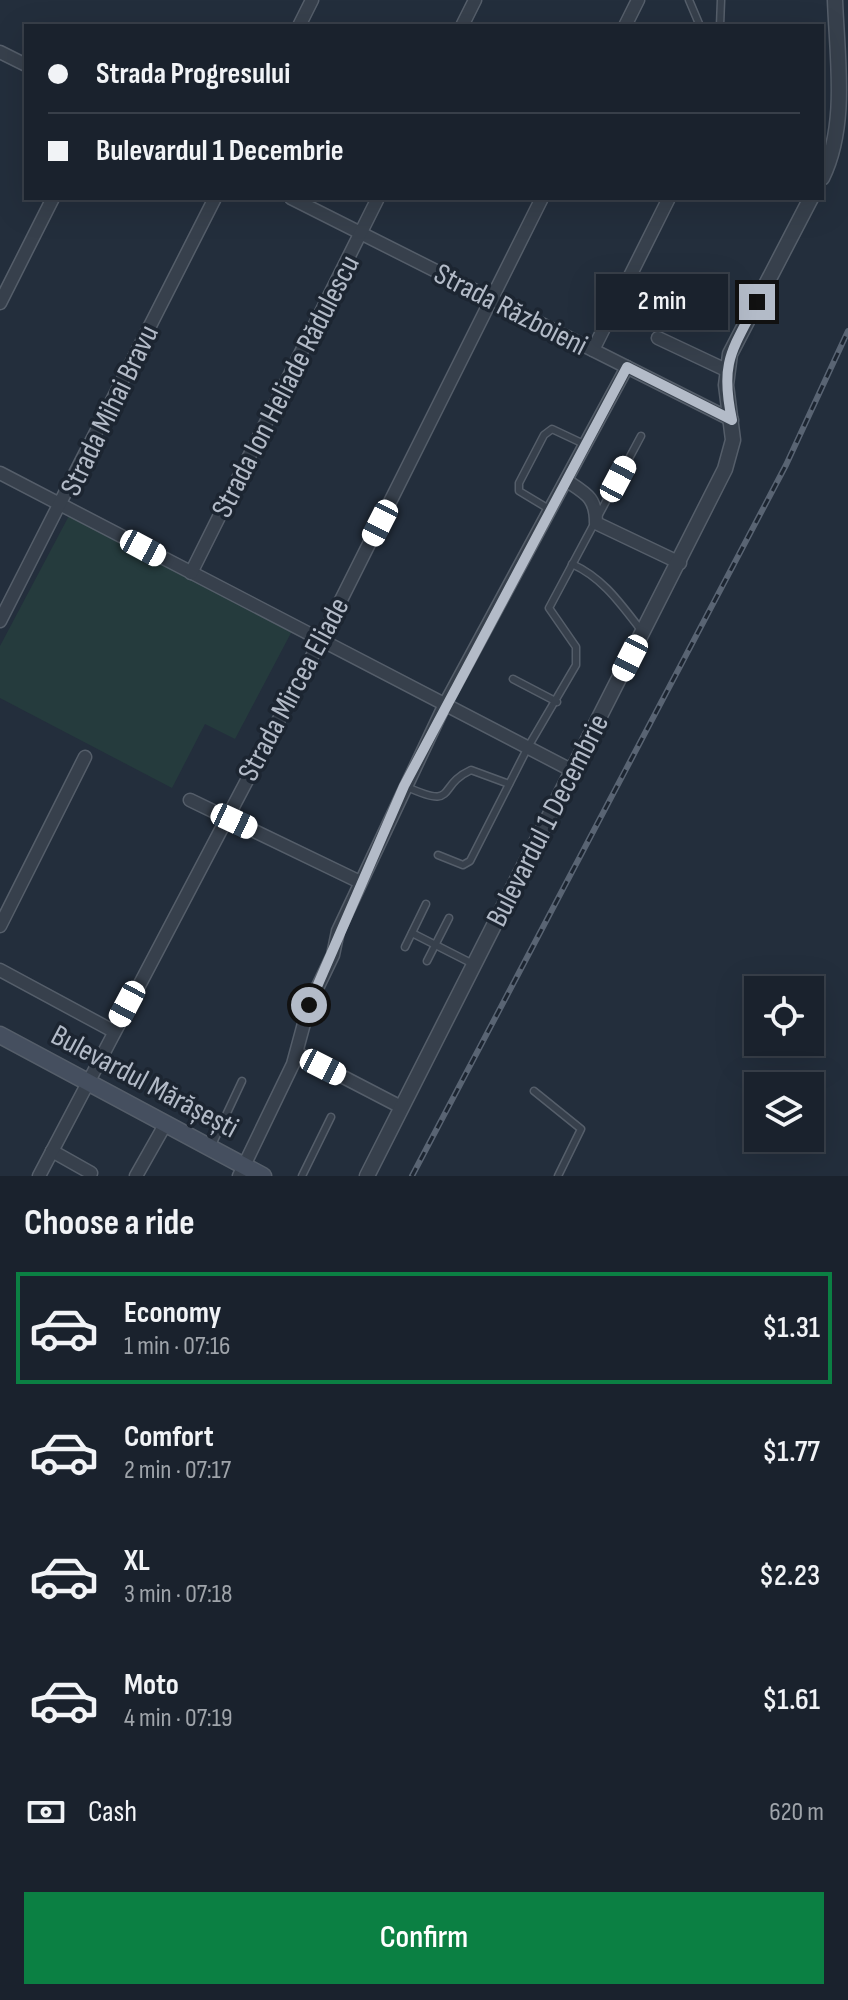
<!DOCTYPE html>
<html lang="en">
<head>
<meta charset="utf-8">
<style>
  body { margin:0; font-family:"Sofia Sans Condensed",sans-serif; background:#272f39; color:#f1f3f6; height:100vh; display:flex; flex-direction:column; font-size:30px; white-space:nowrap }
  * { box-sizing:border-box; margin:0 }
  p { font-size:26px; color:#9fa4aa }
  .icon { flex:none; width:44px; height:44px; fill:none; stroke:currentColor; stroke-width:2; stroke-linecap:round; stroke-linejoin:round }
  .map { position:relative; height:1176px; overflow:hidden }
  .details { display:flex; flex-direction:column; background:#1a222d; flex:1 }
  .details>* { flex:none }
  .hud { position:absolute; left:24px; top:24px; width:800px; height:176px; border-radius:0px; box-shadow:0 8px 32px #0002,0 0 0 2px #383f49; display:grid; align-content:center; height:176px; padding:0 24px; background:#1a222d }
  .fabs { position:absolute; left:744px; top:976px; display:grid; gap:16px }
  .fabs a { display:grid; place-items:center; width:80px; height:80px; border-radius:0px; background:#1a222d; box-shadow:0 8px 32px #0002,0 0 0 2px #383f49; font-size:40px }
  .end { position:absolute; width:36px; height:36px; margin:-18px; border:10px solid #b3bbc8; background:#111; box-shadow:0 0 0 4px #111 }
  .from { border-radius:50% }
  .bubble { position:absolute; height:56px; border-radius:0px; background:#1a222d; box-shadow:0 8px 32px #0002,0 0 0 2px #383f49; font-size:26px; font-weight:600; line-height:56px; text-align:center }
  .car { position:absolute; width:24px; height:48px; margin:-24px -12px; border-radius:10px; box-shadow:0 0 6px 2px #0007; background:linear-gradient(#fff 24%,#345 0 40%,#fff 0 76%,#345 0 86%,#fff 0) }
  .hud b { display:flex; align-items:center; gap:28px; height:76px; font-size:30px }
  .hud b+b { border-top:2px solid #383f49 }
  .hud i { width:20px; height:20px; background:#f1f3f6 }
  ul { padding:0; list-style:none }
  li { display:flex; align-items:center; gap:24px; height:112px; margin:0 16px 12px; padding:0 8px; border:4px solid transparent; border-radius:0px }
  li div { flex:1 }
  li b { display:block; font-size:30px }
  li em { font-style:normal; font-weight:600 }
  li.on { border-color:#0b8043 }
  li>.icon { width:72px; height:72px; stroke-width:1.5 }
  h2 { padding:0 24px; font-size:36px; line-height:96px }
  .pay { display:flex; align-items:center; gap:20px; height:88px; padding:0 24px; font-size:30px }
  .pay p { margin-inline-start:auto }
  .cta { display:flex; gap:16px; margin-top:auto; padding:16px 24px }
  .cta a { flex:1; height:92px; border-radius:0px; background:#0b8043; color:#fff; font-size:32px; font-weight:600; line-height:92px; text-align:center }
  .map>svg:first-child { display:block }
</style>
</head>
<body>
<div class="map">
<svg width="848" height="1176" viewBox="0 0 848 1176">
  <rect width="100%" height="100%" fill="#232e3c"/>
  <polygon fill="#253b3d" points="71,512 292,631 235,739 205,724 172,788 0,698 0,646"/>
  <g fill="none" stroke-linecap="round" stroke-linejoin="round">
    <defs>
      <g id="service">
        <polyline points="689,0 700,26"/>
        <polyline points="720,26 721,0"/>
        <polyline points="549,509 519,491 519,483 544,435 552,429 586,445"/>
        <path d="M 572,564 C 603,578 620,603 641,630"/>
        <polyline points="513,679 557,702"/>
        <path d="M 407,787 C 458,810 436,786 471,770 L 509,784"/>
        <polyline points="438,855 463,865 470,861 528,747 576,665 576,647 549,608 641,436"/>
        <polyline points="412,933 473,964"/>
        <polyline points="405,947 426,904"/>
        <polyline points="427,961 449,918"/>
        <polyline points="534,1091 581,1129 558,1176"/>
        <polyline points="211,1147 242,1081"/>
        <polyline points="302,1176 331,1117"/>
      </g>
      <g id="minor">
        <polyline points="299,26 312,0"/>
        <polyline points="462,26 475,0"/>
        <polyline points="625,26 638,0"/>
        <polyline points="0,52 26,65"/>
        <polyline points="291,198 732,420"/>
        <polyline points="0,303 53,198"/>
        <polyline points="658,338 726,370"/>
        <polyline points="593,350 669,198"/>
        <polyline points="0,473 573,771"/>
        <path d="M 567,481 C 587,494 596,498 596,523 L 680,563"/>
        <polyline points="191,573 378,198"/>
        <polyline points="0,621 215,198"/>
        <polyline points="190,800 360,882"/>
        <polyline points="0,926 85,757"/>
        <polyline points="0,970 113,1031"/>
        <polyline points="297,1053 401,1107"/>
        <polyline points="52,1151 91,1173"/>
        <polyline points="39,1176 326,630 542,198"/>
        <polyline points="136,1176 166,1123"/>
        <polyline points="239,1176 293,1064 309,1005 333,955 338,931 445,704 627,367"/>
      </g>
      <g id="tertiary">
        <path d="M 822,178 C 848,125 837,58 835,0"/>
        <polyline points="367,1176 725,469 733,440 726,385 730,354 811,198"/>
      </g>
      <polyline id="secondary" points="0,1035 263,1176"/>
    </defs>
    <use href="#service" stroke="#555e6a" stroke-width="9"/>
    <use href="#minor" stroke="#555e6a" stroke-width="15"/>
    <use href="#tertiary" stroke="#555e6a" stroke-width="17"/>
    <use href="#secondary" stroke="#555e6a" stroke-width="19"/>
    <use href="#service" stroke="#37404c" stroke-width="6"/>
    <use href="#minor" stroke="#37404c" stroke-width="12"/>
    <use href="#tertiary" stroke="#37404c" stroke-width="14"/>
    <use href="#secondary" stroke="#454f5f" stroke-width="16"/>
    <defs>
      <polyline id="rail" points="412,1176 786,465 848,331"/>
    </defs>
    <use href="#rail" stroke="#596473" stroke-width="6"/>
    <use href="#rail" stroke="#1c2531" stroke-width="3" stroke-dasharray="9" stroke-linecap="butt"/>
  </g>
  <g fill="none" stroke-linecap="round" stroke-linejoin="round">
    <path stroke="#b3bbc8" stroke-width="10" d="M 309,1005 L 404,786 L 627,367 L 732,420 C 720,363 731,352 757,302"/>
  </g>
  <g text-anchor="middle" stroke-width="7" stroke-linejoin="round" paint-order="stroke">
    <g font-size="30" fill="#b3bbc8" stroke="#1c2531">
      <text transform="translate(511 309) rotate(27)" y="10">Strada Războieni</text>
      <text transform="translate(285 386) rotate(-63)" y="10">Strada Ion Heliade Rădulescu</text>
      <text transform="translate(109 410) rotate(-64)" y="10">Strada Mihai Bravu</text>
      <text transform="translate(293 689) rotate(-62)" y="10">Strada Mircea Eliade</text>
      <text transform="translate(547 820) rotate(-63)" y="10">Bulevardul 1 Decembrie</text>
      <text transform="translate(145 1081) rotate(28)" y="10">Bulevardul Mărășești</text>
    </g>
  </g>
</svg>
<div class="fabs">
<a><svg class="icon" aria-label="locate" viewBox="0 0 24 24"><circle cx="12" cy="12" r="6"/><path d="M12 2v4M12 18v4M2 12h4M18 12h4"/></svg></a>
<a><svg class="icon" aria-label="layers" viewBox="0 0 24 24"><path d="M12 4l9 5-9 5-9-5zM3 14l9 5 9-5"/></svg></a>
</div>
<i class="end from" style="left:309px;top:1005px"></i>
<i class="end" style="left:757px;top:302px"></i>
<div class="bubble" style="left:596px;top:274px;width:132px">2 min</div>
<i class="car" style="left:618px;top:479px;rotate:28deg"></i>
<i class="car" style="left:380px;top:523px;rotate:207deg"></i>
<i class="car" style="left:143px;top:548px;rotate:118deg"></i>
<i class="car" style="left:630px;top:658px;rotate:207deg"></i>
<i class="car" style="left:234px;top:821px;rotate:115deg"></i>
<i class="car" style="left:127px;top:1004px;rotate:208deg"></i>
<i class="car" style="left:323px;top:1067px;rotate:117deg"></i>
<div class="hud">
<b><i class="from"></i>Strada Progresului</b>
<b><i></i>Bulevardul 1 Decembrie</b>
</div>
</div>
<section class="details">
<h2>Choose a ride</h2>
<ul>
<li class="on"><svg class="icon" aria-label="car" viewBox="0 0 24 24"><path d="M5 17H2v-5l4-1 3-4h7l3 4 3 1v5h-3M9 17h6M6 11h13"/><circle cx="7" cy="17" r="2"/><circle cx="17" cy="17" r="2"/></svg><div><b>Economy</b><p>1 min · 07:16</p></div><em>$1.31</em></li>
<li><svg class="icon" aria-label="car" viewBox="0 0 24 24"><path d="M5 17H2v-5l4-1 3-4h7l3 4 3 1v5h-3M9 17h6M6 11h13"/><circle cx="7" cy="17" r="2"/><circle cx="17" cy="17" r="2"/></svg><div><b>Comfort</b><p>2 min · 07:17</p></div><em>$1.77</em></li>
<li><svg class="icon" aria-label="car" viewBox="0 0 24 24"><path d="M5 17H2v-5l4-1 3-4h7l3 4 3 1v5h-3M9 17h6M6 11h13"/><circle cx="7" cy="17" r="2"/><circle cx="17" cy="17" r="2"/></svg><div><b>XL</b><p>3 min · 07:18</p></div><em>$2.23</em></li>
<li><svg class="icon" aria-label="car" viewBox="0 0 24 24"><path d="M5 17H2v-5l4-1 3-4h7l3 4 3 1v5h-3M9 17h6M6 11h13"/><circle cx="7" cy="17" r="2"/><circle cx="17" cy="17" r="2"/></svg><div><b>Moto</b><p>4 min · 07:19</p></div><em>$1.61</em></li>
</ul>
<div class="pay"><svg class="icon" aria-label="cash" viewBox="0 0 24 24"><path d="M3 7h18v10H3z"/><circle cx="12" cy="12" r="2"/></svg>Cash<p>620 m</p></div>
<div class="cta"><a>Confirm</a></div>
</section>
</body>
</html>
